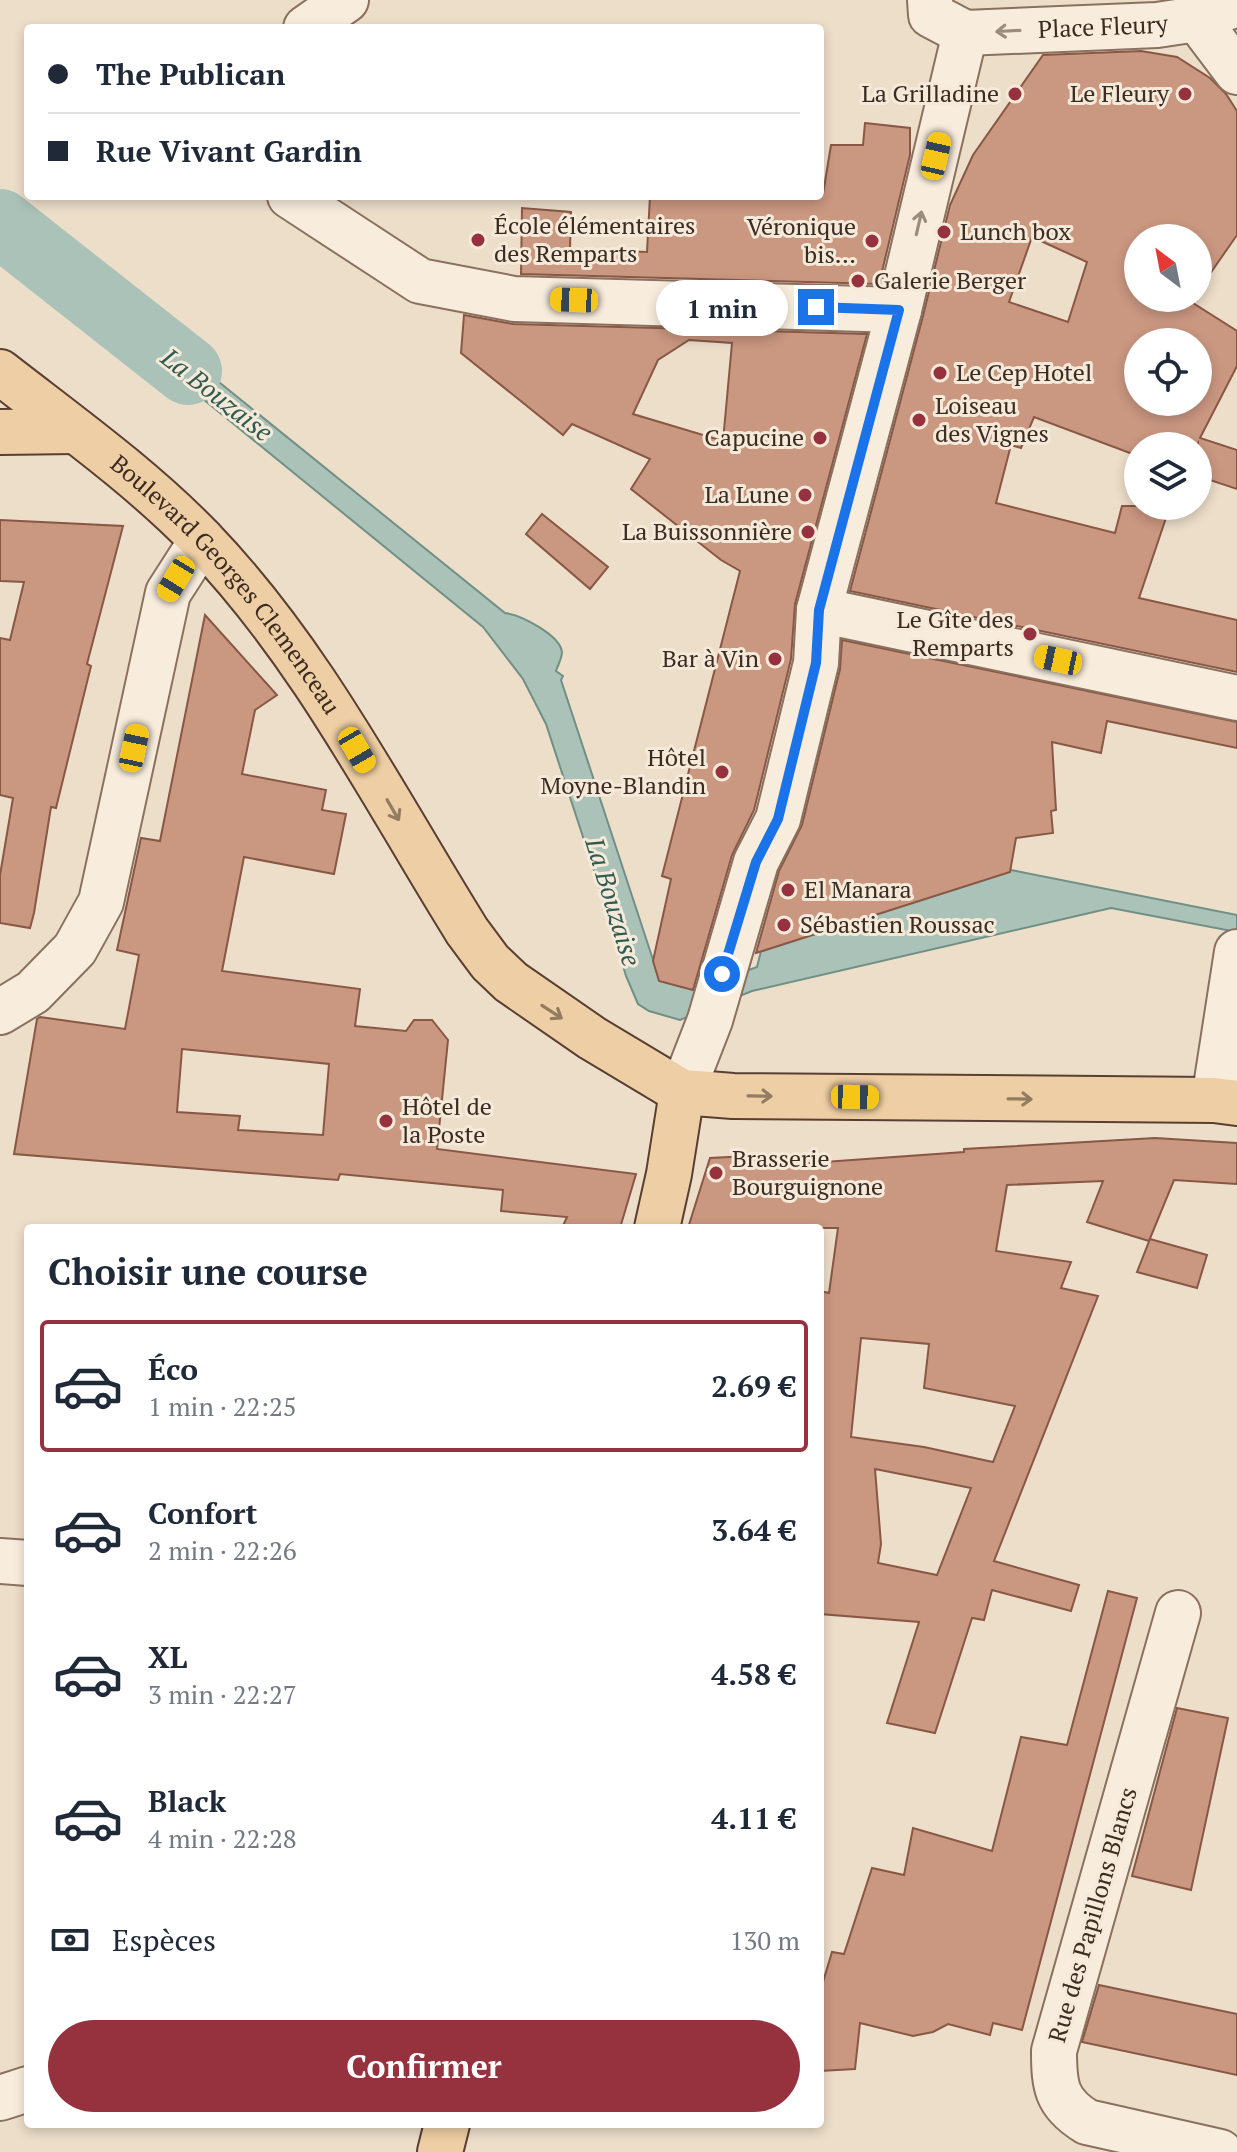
<!DOCTYPE html>
<html lang="fr">
<head>
<meta charset="utf-8">
<style>
  body { margin:0; font-family:"PT Serif",serif; background:#f2f2f3; color:#1f2937; height:100vh; display:flex; flex-direction:column; font-size:30px; white-space:nowrap }
  * { box-sizing:border-box; margin:0 }
  p { font-size:26px; color:#747a83 }
  .icon { flex:none; width:44px; height:44px; fill:none; stroke:currentColor; stroke-width:2; stroke-linecap:round; stroke-linejoin:round }
  .map { position:relative; flex:1; overflow:hidden }
  .details { position:absolute; left:24px; top:1224px; width:800px; height:904px; display:flex; flex-direction:column; background:#fff; border-radius:8px; box-shadow:0 4px 12px #0003 }
  .details>* { flex:none }
  .banner { position:absolute; left:24px; top:24px; width:800px; height:176px; border-radius:8px; box-shadow:0 4px 12px #0003; display:grid; align-content:center; height:176px; padding:0 24px; background:#fff }
  .needle { width:52px; rotate:328deg }
  .controls { position:absolute; left:1124px; top:224px; display:grid; gap:16px }
  .controls a { display:grid; place-items:center; width:88px; height:88px; border-radius:50%; background:#fff; box-shadow:0 4px 12px #0003; font-size:40px }
  .end { position:absolute; width:36px; height:36px; margin:-18px; border:10px solid #1a73e8; background:#fff; box-shadow:0 0 0 4px #fff }
  .from { border-radius:50% }
  .bubble { position:absolute; height:56px; border-radius:28px; background:#fff; box-shadow:0 4px 12px #0003; font-size:26px; font-weight:800; line-height:56px; text-align:center }
  .car { position:absolute; width:24px; height:48px; margin:-24px -12px; border-radius:10px; box-shadow:0 0 6px 2px #0007; background:linear-gradient(#f5c518 24%,#345 0 40%,#f5c518 0 76%,#345 0 86%,#f5c518 0) }
  .banner b { display:flex; align-items:center; gap:28px; height:76px; font-size:30px }
  .banner b+b { border-top:2px solid #e0e1e3 }
  .banner i { width:20px; height:20px; background:#1f2937 }
  ul { padding:0; list-style:none }
  li { display:flex; align-items:center; gap:24px; height:132px; margin:0 16px 12px; padding:0 8px; border:4px solid transparent; border-radius:8px }
  li div { flex:1 }
  li b { display:block; font-size:30px }
  li em { font-style:normal; font-weight:800 }
  li.active { border-color:#96313e }
  li>.icon { width:72px; height:72px; stroke-width:1.5 }
  h2 { padding:0 24px; font-size:36px; line-height:96px }
  .pay { display:flex; align-items:center; gap:20px; height:88px; padding:0 24px; font-size:30px }
  .pay p { margin-inline-start:auto }
  .primary-button { display:flex; gap:16px; margin-top:auto; padding:16px 24px }
  .primary-button a { flex:1; height:92px; border-radius:48px; background:#96313e; color:#fff; font-size:32px; font-weight:800; line-height:92px; text-align:center }
  .map>svg:first-child { display:block }
</style>
</head>
<body>
<div class="map">
<svg width="1237" height="2152" viewBox="0 0 1237 2152">
  <rect width="100%" height="100%" fill="#eddeca"/>
  <g fill="#aac2b8" stroke="#719085" stroke-width="2">
    <polygon points="0,207 102,289 88,306 0,238"/>
    <path d="M 121,303 L 505,613 C 521,615 560,635 562,652 C 562,658 558,665 556,671 L 563,676 L 561,680 L 660,981 L 695,990 L 757,967 L 761,951 L 1011,870 L 1237,915 L 1237,932 L 1111,908 L 752,991 L 680,1020 L 649,1011 L 638,1004 L 626,976 L 604,901 L 546,724 L 523,679 L 483,627 L 106,320 Z"/>
  </g>
  <g fill="none" stroke-linecap="round" stroke-linejoin="round">
    <polyline stroke="#aac2b8" stroke-width="68" points="0,223 188,371"/>
  </g>
  <g fill="#ca9781" stroke="#885845" stroke-width="2" fill-rule="evenodd">
    <path d="M 1141,51 L 1177,57 L 1210,78 L 1226,94 L 1237,111 L 1237,235 L 1198,291 L 1198,238 L 1138,238 L 1138,298 L 1185,298 L 1237,331 L 1237,366 L 1200,438 L 1237,450 L 1237,489 L 1198,476 L 1198,443 L 1196,446 L 1138,446 L 1138,456 L 1034,417 L 1021,448 L 1011,445 L 996,503 L 1115,533 L 1122,506 L 1170,506 L 1139,598 L 1237,620 L 1237,672 L 850,591 L 923,316 L 950,205 L 973,155 L 1043,55 ZM 1032,237 L 1087,262 L 1068,322 L 1009,302 ZM 1138,342 L 1198,342 L 1198,402 L 1138,402 Z"/>
    <polygon points="865,123 910,128 910,155 879,284 521,274 522,208 571,212 570,249 647,252 650,196 820,196 820,193 823,194 831,145 863,145"/>
    <path d="M 464,315 L 513,324 L 867,334 L 795,604 L 791,659 L 754,810 L 732,855 L 693,990 L 659,981 L 653,961 L 671,879 L 662,876 L 740,571 L 721,560 L 631,489 L 650,459 L 572,424 L 563,435 L 461,353 ZM 689,340 L 732,343 L 723,441 L 633,414 L 658,360 Z"/>
    <polygon points="542,514 608,567 590,589 526,534"/>
    <polygon points="0,520 123,526 87,664 91,666 56,808 51,807 34,913 30,928 0,923 0,875 13,798 0,795 0,638 10,640 24,582 0,581"/>
    <path d="M 205,615 L 277,695 L 255,710 L 242,774 L 326,790 L 322,810 L 346,814 L 334,874 L 244,857 L 222,971 L 360,989 L 355,1026 L 406,1031 L 414,1020 L 432,1020 L 448,1040 L 437,1149 L 636,1174 L 620,1228 L 562,1228 L 567,1217 L 501,1211 L 503,1190 L 340,1174 L 338,1180 L 14,1154 L 37,1019 L 40,1017 L 125,1029 L 139,955 L 117,950 L 141,838 L 160,841 ZM 182,1049 L 329,1064 L 323,1135 L 238,1130 L 240,1116 L 177,1112 Z"/>
    <polygon points="842,640 1237,722 1237,748 1107,721 1101,753 1052,742 1056,810 1051,811 1053,833 1016,838 1010,872 756,953 779,871 802,825 840,669"/>
    <path d="M 1155,1138 L 1237,1143 L 1237,1184 L 1174,1180 L 1149,1241 L 1087,1222 L 1103,1181 L 1007,1185 L 996,1251 L 1071,1262 L 1061,1288 L 1098,1296 L 994,1561 L 1079,1585 L 1071,1611 L 992,1590 L 984,1620 L 972,1618 L 935,1733 L 887,1723 L 919,1622 L 820,1614 L 820,1291 L 829,1293 L 838,1228 L 688,1228 L 710,1158 L 768,1155 L 768,1166 L 964,1152 L 964,1149 ZM 861,1338 L 929,1344 L 924,1388 L 1015,1406 L 993,1462 L 924,1447 L 851,1437 ZM 875,1469 L 971,1488 L 937,1575 L 878,1563 L 881,1544 Z"/>
    <polygon points="1150,1239 1207,1255 1197,1288 1137,1272"/>
    <polygon points="1108,1591 1137,1598 1022,2030 993,2023 990,2035 948,2024 933,2032 913,2036 860,2023 855,2069 820,2071 820,1992 832,1952 844,1954 872,1868 904,1875 913,1828 992,1851 1021,1737 1067,1745"/>
    <polygon points="1177,1708 1228,1718 1191,1890 1132,1876"/>
    <polygon points="1099,1985 1237,2014 1237,2075 1082,2042"/>
  </g>
  <g fill="none" stroke-linecap="round" stroke-linejoin="round">
    <defs>
      <g id="minor">
        <polyline points="930,0 931,15 965,33"/>
        <polyline points="1197,19 1237,72"/>
        <polyline points="306,28 346,0"/>
        <path id="s1" d="M 965,33 L 1157,25 L 1197,19 L 1237,4"/>
        <polyline points="290,196 420,281 514,299 899,310"/>
        <polyline points="819,610 1237,698"/>
        <polyline points="0,1012 33,992 75,949 101,902 168,593 202,540"/>
        <polyline points="682,1092 710,1020 756,862 778,819 816,663 819,610 899,310 965,33"/>
        <polyline points="1214,1100 1237,952"/>
        <polyline points="0,1561 28,1563"/>
        <path d="M 1178,1613 L 1054,2051 C 1054,2086 1056,2103 1087,2122 L 1220,2152"/>
        <polyline points="0,2098 28,2089"/>
      </g>
      <g id="major">
        <path id="s2" d="M 0,372 C 68,425 141,477 201,539 C 311,653 384,798 467,931 L 490,962 L 511,982 L 592,1038 L 682,1092 L 733,1096 L 1214,1100 L 1237,1103"/>
        <polyline points="0,432 76,431"/>
        <polyline points="657,1228 669,1174 682,1092"/>
        <polyline points="440,2152 447,2124"/>
      </g>
    </defs>
    <use href="#minor" stroke="#8a705f" stroke-width="48"/>
    <use href="#major" stroke="#583f32" stroke-width="48"/>
    <use href="#minor" stroke="#f8eddd" stroke-width="44"/>
    <use href="#major" stroke="#eecea4" stroke-width="44"/>
  </g>
  <defs><path id="oneway-shaft" d="M-6 0H5M1.5-3L5.5 0L1.5 3" fill="none" stroke-width="1.6" stroke-linecap="round" stroke-linejoin="round" transform="scale(2)"/></defs>
  <g stroke="#9a8c7f">
    <use href="#oneway-shaft" transform="translate(1008 31) rotate(177)"/>
    <use href="#oneway-shaft" transform="translate(919 223) rotate(-77)"/>
  </g>
  <g stroke="#947c62">
    <use href="#oneway-shaft" transform="translate(393 810) rotate(60)"/>
    <use href="#oneway-shaft" transform="translate(552 1012) rotate(33)"/>
    <use href="#oneway-shaft" transform="translate(760 1096) rotate(1)"/>
    <use href="#oneway-shaft" transform="translate(1020 1099) rotate(1)"/>
  </g>
  <g fill="none" stroke-linecap="round" stroke-linejoin="round">
    <polyline stroke="#1a73e8" stroke-width="10" points="722,974 756,862 778,819 816,663 819,610 899,310 816,307"/>
  </g>
  <g fill="#96313e" stroke="#f5ead9" stroke-width="3">
    <circle cx="1015" cy="94" r="8"/>
    <circle cx="1185" cy="94" r="8"/>
    <circle cx="944" cy="232" r="8"/>
    <circle cx="478" cy="240" r="8"/>
    <circle cx="872" cy="241" r="8"/>
    <circle cx="858" cy="281" r="8"/>
    <circle cx="940" cy="373" r="8"/>
    <circle cx="919" cy="420" r="8"/>
    <circle cx="820" cy="438" r="8"/>
    <circle cx="805" cy="495" r="8"/>
    <circle cx="808" cy="532" r="8"/>
    <circle cx="1030" cy="634" r="8"/>
    <circle cx="775" cy="659" r="8"/>
    <circle cx="722" cy="772" r="8"/>
    <circle cx="788" cy="890" r="8"/>
    <circle cx="784" cy="925" r="8"/>
    <circle cx="386" cy="1121" r="8"/>
    <circle cx="716" cy="1173" r="8"/>
  </g>
  <g text-anchor="middle" stroke-width="6" stroke-linejoin="round" paint-order="stroke">
    <g font-size="24" fill="#3b2b21" stroke="#f5ead9">
      <text dy="8" stroke="none"><textPath href="#s1" startOffset="138">Place Fleury</textPath></text>
      <text dy="8" stroke="none"><textPath href="#s2" startOffset="312">Boulevard Georges Clemenceau</textPath></text>
      <text transform="translate(1093 1915) rotate(-74)" y="8">Rue des Papillons Blancs</text>
    </g>
    <g font-size="24" fill="#3b2b21" stroke="#f5ead9" text-anchor="end">
      <text x="999" y="102">La Grilladine</text>
      <text x="1169" y="102">Le Fleury</text>
      <text x="494" y="234" text-anchor="start">École élémentaires<tspan x="494" dy="28">des Remparts</tspan></text>
      <text x="856" y="235">Véronique<tspan x="856" dy="28">bis…</tspan></text>
      <text x="960" y="240" text-anchor="start">Lunch box</text>
      <text x="874" y="289" text-anchor="start">Galerie Berger</text>
      <text x="956" y="381" text-anchor="start">Le Cep Hotel</text>
      <text x="935" y="414" text-anchor="start">Loiseau<tspan x="935" dy="28">des Vignes</tspan></text>
      <text x="804" y="446">Capucine</text>
      <text x="789" y="503">La Lune</text>
      <text x="792" y="540">La Buissonnière</text>
      <text x="1014" y="628">Le Gîte des<tspan x="1014" dy="28">Remparts</tspan></text>
      <text x="759" y="667">Bar à Vin</text>
      <text x="706" y="766">Hôtel<tspan x="706" dy="28">Moyne-Blandin</tspan></text>
      <text x="804" y="898" text-anchor="start">El Manara</text>
      <text x="800" y="933" text-anchor="start">Sébastien Roussac</text>
      <text x="402" y="1115" text-anchor="start">Hôtel de<tspan x="402" dy="28">la Poste</tspan></text>
      <text x="732" y="1167" text-anchor="start">Brasserie<tspan x="732" dy="28">Bourguignone</tspan></text>
    </g>
    <g font-size="26" font-style="italic" fill="#315a52" stroke="#f5ead9">
      <text transform="translate(217 395) rotate(38)" y="9">La Bouzaise</text>
      <text transform="translate(613 902) rotate(73)" y="9">La Bouzaise</text>
    </g>
  </g>
</svg>
<div class="controls">
<a><svg class="needle" viewBox="-14 -14 28 28"><path d="M0-13l5 13h-10z" fill="#e53935"/><path d="M0 13l5-13h-10z" fill="#747a83"/></svg></a>
<a><svg class="icon" aria-label="locate" viewBox="0 0 24 24"><circle cx="12" cy="12" r="6"/><path d="M12 2v4M12 18v4M2 12h4M18 12h4"/></svg></a>
<a><svg class="icon" aria-label="layers" viewBox="0 0 24 24"><path d="M12 4l9 5-9 5-9-5zM3 14l9 5 9-5"/></svg></a>
</div>
<i class="end from" style="left:722px;top:974px"></i>
<i class="end" style="left:816px;top:307px"></i>
<div class="bubble" style="left:656px;top:280px;width:132px">1 min</div>
<i class="car" style="left:936px;top:156px;rotate:13deg"></i>
<i class="car" style="left:574px;top:300px;rotate:272deg"></i>
<i class="car" style="left:176px;top:579px;rotate:211deg"></i>
<i class="car" style="left:1058px;top:660px;rotate:282deg"></i>
<i class="car" style="left:134px;top:748px;rotate:12deg"></i>
<i class="car" style="left:357px;top:750px;rotate:150deg"></i>
<i class="car" style="left:855px;top:1097px;rotate:91deg"></i>
<div class="banner">
<b><i class="from"></i>The Publican</b>
<b><i></i>Rue Vivant Gardin</b>
</div>
<section class="details">
<h2>Choisir une course</h2>
<ul>
<li class="active"><svg class="icon" aria-label="car" viewBox="0 0 24 24"><path d="M5 17H2v-5l4-1 3-4h7l3 4 3 1v5h-3M9 17h6M6 11h13"/><circle cx="7" cy="17" r="2"/><circle cx="17" cy="17" r="2"/></svg><div><b>Éco</b><p>1 min · 22:25</p></div><em>2.69 €</em></li>
<li><svg class="icon" aria-label="car" viewBox="0 0 24 24"><path d="M5 17H2v-5l4-1 3-4h7l3 4 3 1v5h-3M9 17h6M6 11h13"/><circle cx="7" cy="17" r="2"/><circle cx="17" cy="17" r="2"/></svg><div><b>Confort</b><p>2 min · 22:26</p></div><em>3.64 €</em></li>
<li><svg class="icon" aria-label="car" viewBox="0 0 24 24"><path d="M5 17H2v-5l4-1 3-4h7l3 4 3 1v5h-3M9 17h6M6 11h13"/><circle cx="7" cy="17" r="2"/><circle cx="17" cy="17" r="2"/></svg><div><b>XL</b><p>3 min · 22:27</p></div><em>4.58 €</em></li>
<li><svg class="icon" aria-label="car" viewBox="0 0 24 24"><path d="M5 17H2v-5l4-1 3-4h7l3 4 3 1v5h-3M9 17h6M6 11h13"/><circle cx="7" cy="17" r="2"/><circle cx="17" cy="17" r="2"/></svg><div><b>Black</b><p>4 min · 22:28</p></div><em>4.11 €</em></li>
</ul>
<div class="pay"><svg class="icon" aria-label="cash" viewBox="0 0 24 24"><path d="M3 7h18v10H3z"/><circle cx="12" cy="12" r="2"/></svg>Espèces<p>130 m</p></div>
<div class="primary-button"><a>Confirmer</a></div>
</section>
</div>
</body>
</html>
